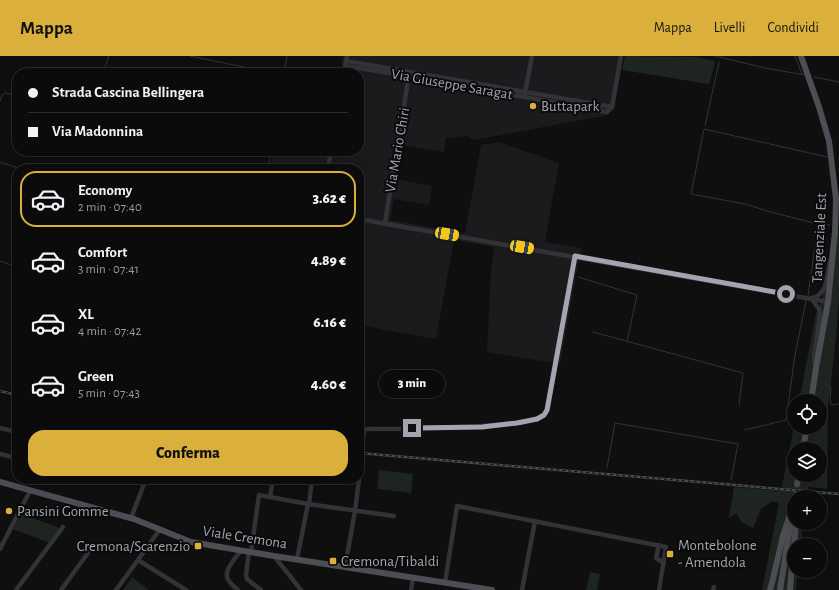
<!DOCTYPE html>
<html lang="it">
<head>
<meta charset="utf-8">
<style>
  body { margin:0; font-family:"Alegreya Sans",sans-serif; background:#141415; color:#f1f3f6; height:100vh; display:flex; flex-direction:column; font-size:15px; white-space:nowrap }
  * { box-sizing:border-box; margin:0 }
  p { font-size:13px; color:#9a9b9d }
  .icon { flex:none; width:22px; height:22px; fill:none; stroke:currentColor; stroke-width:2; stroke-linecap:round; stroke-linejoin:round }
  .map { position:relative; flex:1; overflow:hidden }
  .panel { position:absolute; left:12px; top:108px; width:352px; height:320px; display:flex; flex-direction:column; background:#0b0b0c; border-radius:16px; box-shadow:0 4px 16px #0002,0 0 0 1px #2b2b2d }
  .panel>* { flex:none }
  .banner { position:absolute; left:12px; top:12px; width:352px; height:88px; border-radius:16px; box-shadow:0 4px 16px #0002,0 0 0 1px #2b2b2d; display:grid; align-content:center; height:88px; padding:0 16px; background:#0b0b0c }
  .buttons { position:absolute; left:787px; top:338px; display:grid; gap:8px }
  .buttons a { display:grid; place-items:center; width:40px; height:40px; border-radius:50%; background:#0b0b0c; box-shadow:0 4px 16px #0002,0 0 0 1px #2b2b2d; font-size:20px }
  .end { position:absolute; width:18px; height:18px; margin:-9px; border:5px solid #a2a5af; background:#111; box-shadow:0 0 0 2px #111 }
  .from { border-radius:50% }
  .bubble { position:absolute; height:28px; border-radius:14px; background:#0b0b0c; box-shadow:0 4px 16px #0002,0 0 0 1px #2b2b2d; font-size:13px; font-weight:800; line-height:28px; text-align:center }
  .car { position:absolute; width:12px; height:24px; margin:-12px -6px; border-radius:5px; box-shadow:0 0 3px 1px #0007; background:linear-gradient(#f5c518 24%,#345 0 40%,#f5c518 0 76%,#345 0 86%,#f5c518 0) }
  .banner b { display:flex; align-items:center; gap:14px; height:38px; font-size:15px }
  .banner b+b { border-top:1px solid #2b2b2d }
  .banner i { width:10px; height:10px; background:#f1f3f6 }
  ul { padding:7px 0 0; list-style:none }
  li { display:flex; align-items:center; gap:12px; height:56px; margin:0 8px 6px; padding:0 8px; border:2px solid transparent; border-radius:16px }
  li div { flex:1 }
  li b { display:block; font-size:15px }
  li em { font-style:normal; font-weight:800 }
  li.on { border-color:#dbaf3c }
  li>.icon { width:36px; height:36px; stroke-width:1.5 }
  .action { display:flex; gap:8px; margin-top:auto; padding:8px 16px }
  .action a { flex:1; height:46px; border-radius:16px; background:#dbaf3c; color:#111; font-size:16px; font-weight:800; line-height:46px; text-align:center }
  header { display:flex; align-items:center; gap:24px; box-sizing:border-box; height:56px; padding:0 20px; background:#dbaf3c; color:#111 }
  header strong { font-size:19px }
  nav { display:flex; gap:22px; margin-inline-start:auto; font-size:14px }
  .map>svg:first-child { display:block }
</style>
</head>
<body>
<header>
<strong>Mappa</strong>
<nav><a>Mappa</a><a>Livelli</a><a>Condividi</a></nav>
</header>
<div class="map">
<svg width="839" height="534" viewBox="0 0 839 534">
  <rect width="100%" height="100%" fill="#0f0f10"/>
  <polygon fill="#1b1b1d" points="343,0 623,0 614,52 608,59 474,84 468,80 446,82 444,96 402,89 396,123 432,130 429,149 394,143 390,164 465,177 481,89 499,86 559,107 545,186 581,192 560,308 487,296 491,215 494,191 454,184 436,283 359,269 359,113 270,113 273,95 359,95 359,17 340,17"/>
  <g fill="#1e241f" fill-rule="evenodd">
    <polygon points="625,0 695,1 715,5 715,6 710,26 709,28 622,14"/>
    <path d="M 833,174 L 839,175 L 839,242 L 836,282 L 828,351 L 827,433 L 808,431 L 807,441 L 794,441 L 794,467 L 803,467 L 801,489 L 794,489 L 794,515 L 798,515 L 796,534 L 762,534 L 779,447 L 773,445 L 761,453 L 753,472 L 742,467 L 736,457 L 729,462 L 734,431 L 781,435 L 794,370 L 794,371 L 820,371 L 820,345 L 799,345 L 816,258 L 822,243 ZM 794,393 L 820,393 L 820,419 L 794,419 Z"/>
    <polygon points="379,414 413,418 411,437 377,433"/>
    <polygon points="22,458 60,472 50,487 13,473"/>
    <polygon points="590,516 600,518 597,534 586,534"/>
    <polygon points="132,521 149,534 123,534"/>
  </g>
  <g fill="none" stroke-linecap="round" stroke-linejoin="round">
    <g stroke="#2e353b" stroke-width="1">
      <polyline points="190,0 273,17"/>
      <polyline points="715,0 765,12 805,19"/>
      <polyline points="795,0 802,18"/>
      <polyline points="103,17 109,0"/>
      <polyline points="284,17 287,0"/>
      <polyline points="814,21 839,26"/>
      <polyline points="0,45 2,39 5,37 17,39"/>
      <polyline points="705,70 719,6"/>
      <polyline points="827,101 704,73 691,138 745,148 767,155 818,168 830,169"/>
      <polyline points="0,106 21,113"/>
      <polyline points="268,113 271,95"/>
      <polyline points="0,205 17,211"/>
      <polyline points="578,221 637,239 627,286"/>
      <polyline points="808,240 818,169"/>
      <polyline points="593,276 743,317 739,349"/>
      <polyline points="359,311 366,314"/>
      <polyline points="830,330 831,332 830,341 831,349 839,348"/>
      <polyline points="745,374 786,364 795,299 806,245"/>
      <polyline points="607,412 615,367 738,388 731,424"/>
    </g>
    <polyline stroke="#2c2d30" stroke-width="6" stroke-dasharray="6 3" stroke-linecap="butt" points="795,441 797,428"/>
    <g stroke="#333337" stroke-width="4.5">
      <polyline points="346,5 612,51"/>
      <polyline points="345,10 409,20 607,56 612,51 621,0"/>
      <polyline points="344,17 347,0"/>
      <polyline points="525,37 532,0"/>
      <polyline points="328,113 331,95"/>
      <polyline points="359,163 828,246"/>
      <polyline points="385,167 409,19"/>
      <polyline points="811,242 819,253 820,258 819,267 814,301 815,309"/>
      <path d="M 812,242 C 828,239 827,218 830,205"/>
      <polyline points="0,372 17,376"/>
      <path d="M 359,373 C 407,373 457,373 505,368 C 516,367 532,366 541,361 C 545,359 547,356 548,351 L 575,200"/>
      <polyline points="0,398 17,402"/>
      <polyline points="359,421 364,373"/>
      <polyline points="270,441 273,423"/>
      <polyline points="309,448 312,423"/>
      <polyline points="131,462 146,423"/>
      <polyline points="659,489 656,502 664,507"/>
      <polyline points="0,493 30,435"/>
      <polyline points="249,495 246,519 247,523 261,534"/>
      <polyline points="251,496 259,439 308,448 394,460"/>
      <polyline points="274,500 301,534"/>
      <polyline points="297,503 308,448"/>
      <polyline points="138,504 186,534"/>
      <polyline points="345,511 355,455 359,423"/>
      <polyline points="445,527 457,450 666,491 659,534"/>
      <polyline points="16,534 63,471"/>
      <polyline points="61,534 93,490"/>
      <polyline points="116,534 138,504 160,473"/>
      <path d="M 238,534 C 235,531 231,529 229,525 C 221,516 236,502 241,494"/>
      <polyline points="411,534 413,522"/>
      <polyline points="522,534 535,465"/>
      <polyline points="713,534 714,531"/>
    </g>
    <g stroke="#4d4e53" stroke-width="6">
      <polyline points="801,0 819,51 829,85 836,143 835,176 828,246 816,312 811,345"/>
      <polyline points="803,393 807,371"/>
      <polyline points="0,426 134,463 191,486 274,500 492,534"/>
      <polyline points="797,428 799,419"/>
      <polyline points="794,489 796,467"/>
      <polyline points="770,534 773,523 783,480 794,446"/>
      <polyline points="780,534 791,465"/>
      <polyline points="790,534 792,509 794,492"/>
    </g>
    <defs>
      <g id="rail">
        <polyline points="0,335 17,339"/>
        <polyline points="359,397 839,438"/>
      </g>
    </defs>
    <use href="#rail" stroke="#4c4d51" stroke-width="2.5"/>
    <use href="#rail" stroke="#0a0a0b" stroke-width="1" stroke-dasharray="3" stroke-linecap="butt"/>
  </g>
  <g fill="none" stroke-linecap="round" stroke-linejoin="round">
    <polyline stroke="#a2a5af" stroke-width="5" points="412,372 482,371 517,367 537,363 544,359 547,354 575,200 786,238"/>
  </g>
  <g fill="#dbaf3c" stroke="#0a0a0b" stroke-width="1.5">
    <circle cx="533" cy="50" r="4"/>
    <circle cx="9" cy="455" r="4"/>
    <rect x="194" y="486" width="8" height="8" rx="2"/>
    <rect x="666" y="494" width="8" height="8" rx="2"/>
    <rect x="329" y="501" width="8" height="8" rx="2"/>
  </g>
  <g text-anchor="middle" stroke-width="4" stroke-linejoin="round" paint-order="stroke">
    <g font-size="15" fill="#a2a5af" stroke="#0a0a0b">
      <text transform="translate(452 28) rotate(10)" y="5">Via Giuseppe Saragat</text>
      <text transform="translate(397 94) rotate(-80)" y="5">Via Mario Chiri</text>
      <text transform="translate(819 182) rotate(-87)" y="5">Tangenziale Est</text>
      <text transform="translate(245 481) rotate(9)" y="5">Viale Cremona</text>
    </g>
    <g font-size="15" fill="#a2a5af" stroke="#0a0a0b" text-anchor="start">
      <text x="541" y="55">Buttapark</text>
      <text x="17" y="460">Pansini Gomme</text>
      <text x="678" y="494">Montebolone<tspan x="678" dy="17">- Amendola</tspan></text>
      <text x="190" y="495" text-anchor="end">Cremona/Scarenzio</text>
      <text x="341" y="510">Cremona/Tibaldi</text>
    </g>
  </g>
</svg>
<div class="buttons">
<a><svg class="icon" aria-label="locate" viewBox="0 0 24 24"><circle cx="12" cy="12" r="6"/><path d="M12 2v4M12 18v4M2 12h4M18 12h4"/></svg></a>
<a><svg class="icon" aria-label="layers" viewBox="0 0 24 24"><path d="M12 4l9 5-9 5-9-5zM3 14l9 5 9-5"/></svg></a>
<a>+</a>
<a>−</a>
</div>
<i class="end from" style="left:786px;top:238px"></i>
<i class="end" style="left:412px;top:372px"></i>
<div class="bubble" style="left:379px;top:314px;width:66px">3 min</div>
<i class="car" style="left:447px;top:178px;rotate:100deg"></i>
<i class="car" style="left:522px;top:191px;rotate:100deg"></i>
<div class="banner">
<b><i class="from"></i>Strada Cascina Bellingera</b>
<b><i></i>Via Madonnina</b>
</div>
<section class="panel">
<ul>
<li class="on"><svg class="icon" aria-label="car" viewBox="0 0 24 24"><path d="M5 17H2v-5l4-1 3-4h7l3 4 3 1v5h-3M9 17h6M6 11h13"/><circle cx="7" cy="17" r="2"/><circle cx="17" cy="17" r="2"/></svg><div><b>Economy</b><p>2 min · 07:40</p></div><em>3.62 €</em></li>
<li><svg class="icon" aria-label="car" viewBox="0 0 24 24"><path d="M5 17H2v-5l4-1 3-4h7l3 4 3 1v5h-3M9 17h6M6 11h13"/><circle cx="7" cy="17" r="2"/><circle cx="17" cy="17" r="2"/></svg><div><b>Comfort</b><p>3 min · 07:41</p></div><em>4.89 €</em></li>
<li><svg class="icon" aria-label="car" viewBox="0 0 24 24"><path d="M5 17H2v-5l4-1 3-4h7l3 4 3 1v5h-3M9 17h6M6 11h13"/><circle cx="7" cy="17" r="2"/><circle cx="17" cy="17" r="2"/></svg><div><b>XL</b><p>4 min · 07:42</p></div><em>6.16 €</em></li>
<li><svg class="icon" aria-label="car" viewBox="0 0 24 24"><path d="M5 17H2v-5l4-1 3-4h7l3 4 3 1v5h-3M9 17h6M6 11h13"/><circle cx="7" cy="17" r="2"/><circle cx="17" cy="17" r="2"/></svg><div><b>Green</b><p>5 min · 07:43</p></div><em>4.60 €</em></li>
</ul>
<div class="action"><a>Conferma</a></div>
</section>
</div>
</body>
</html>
